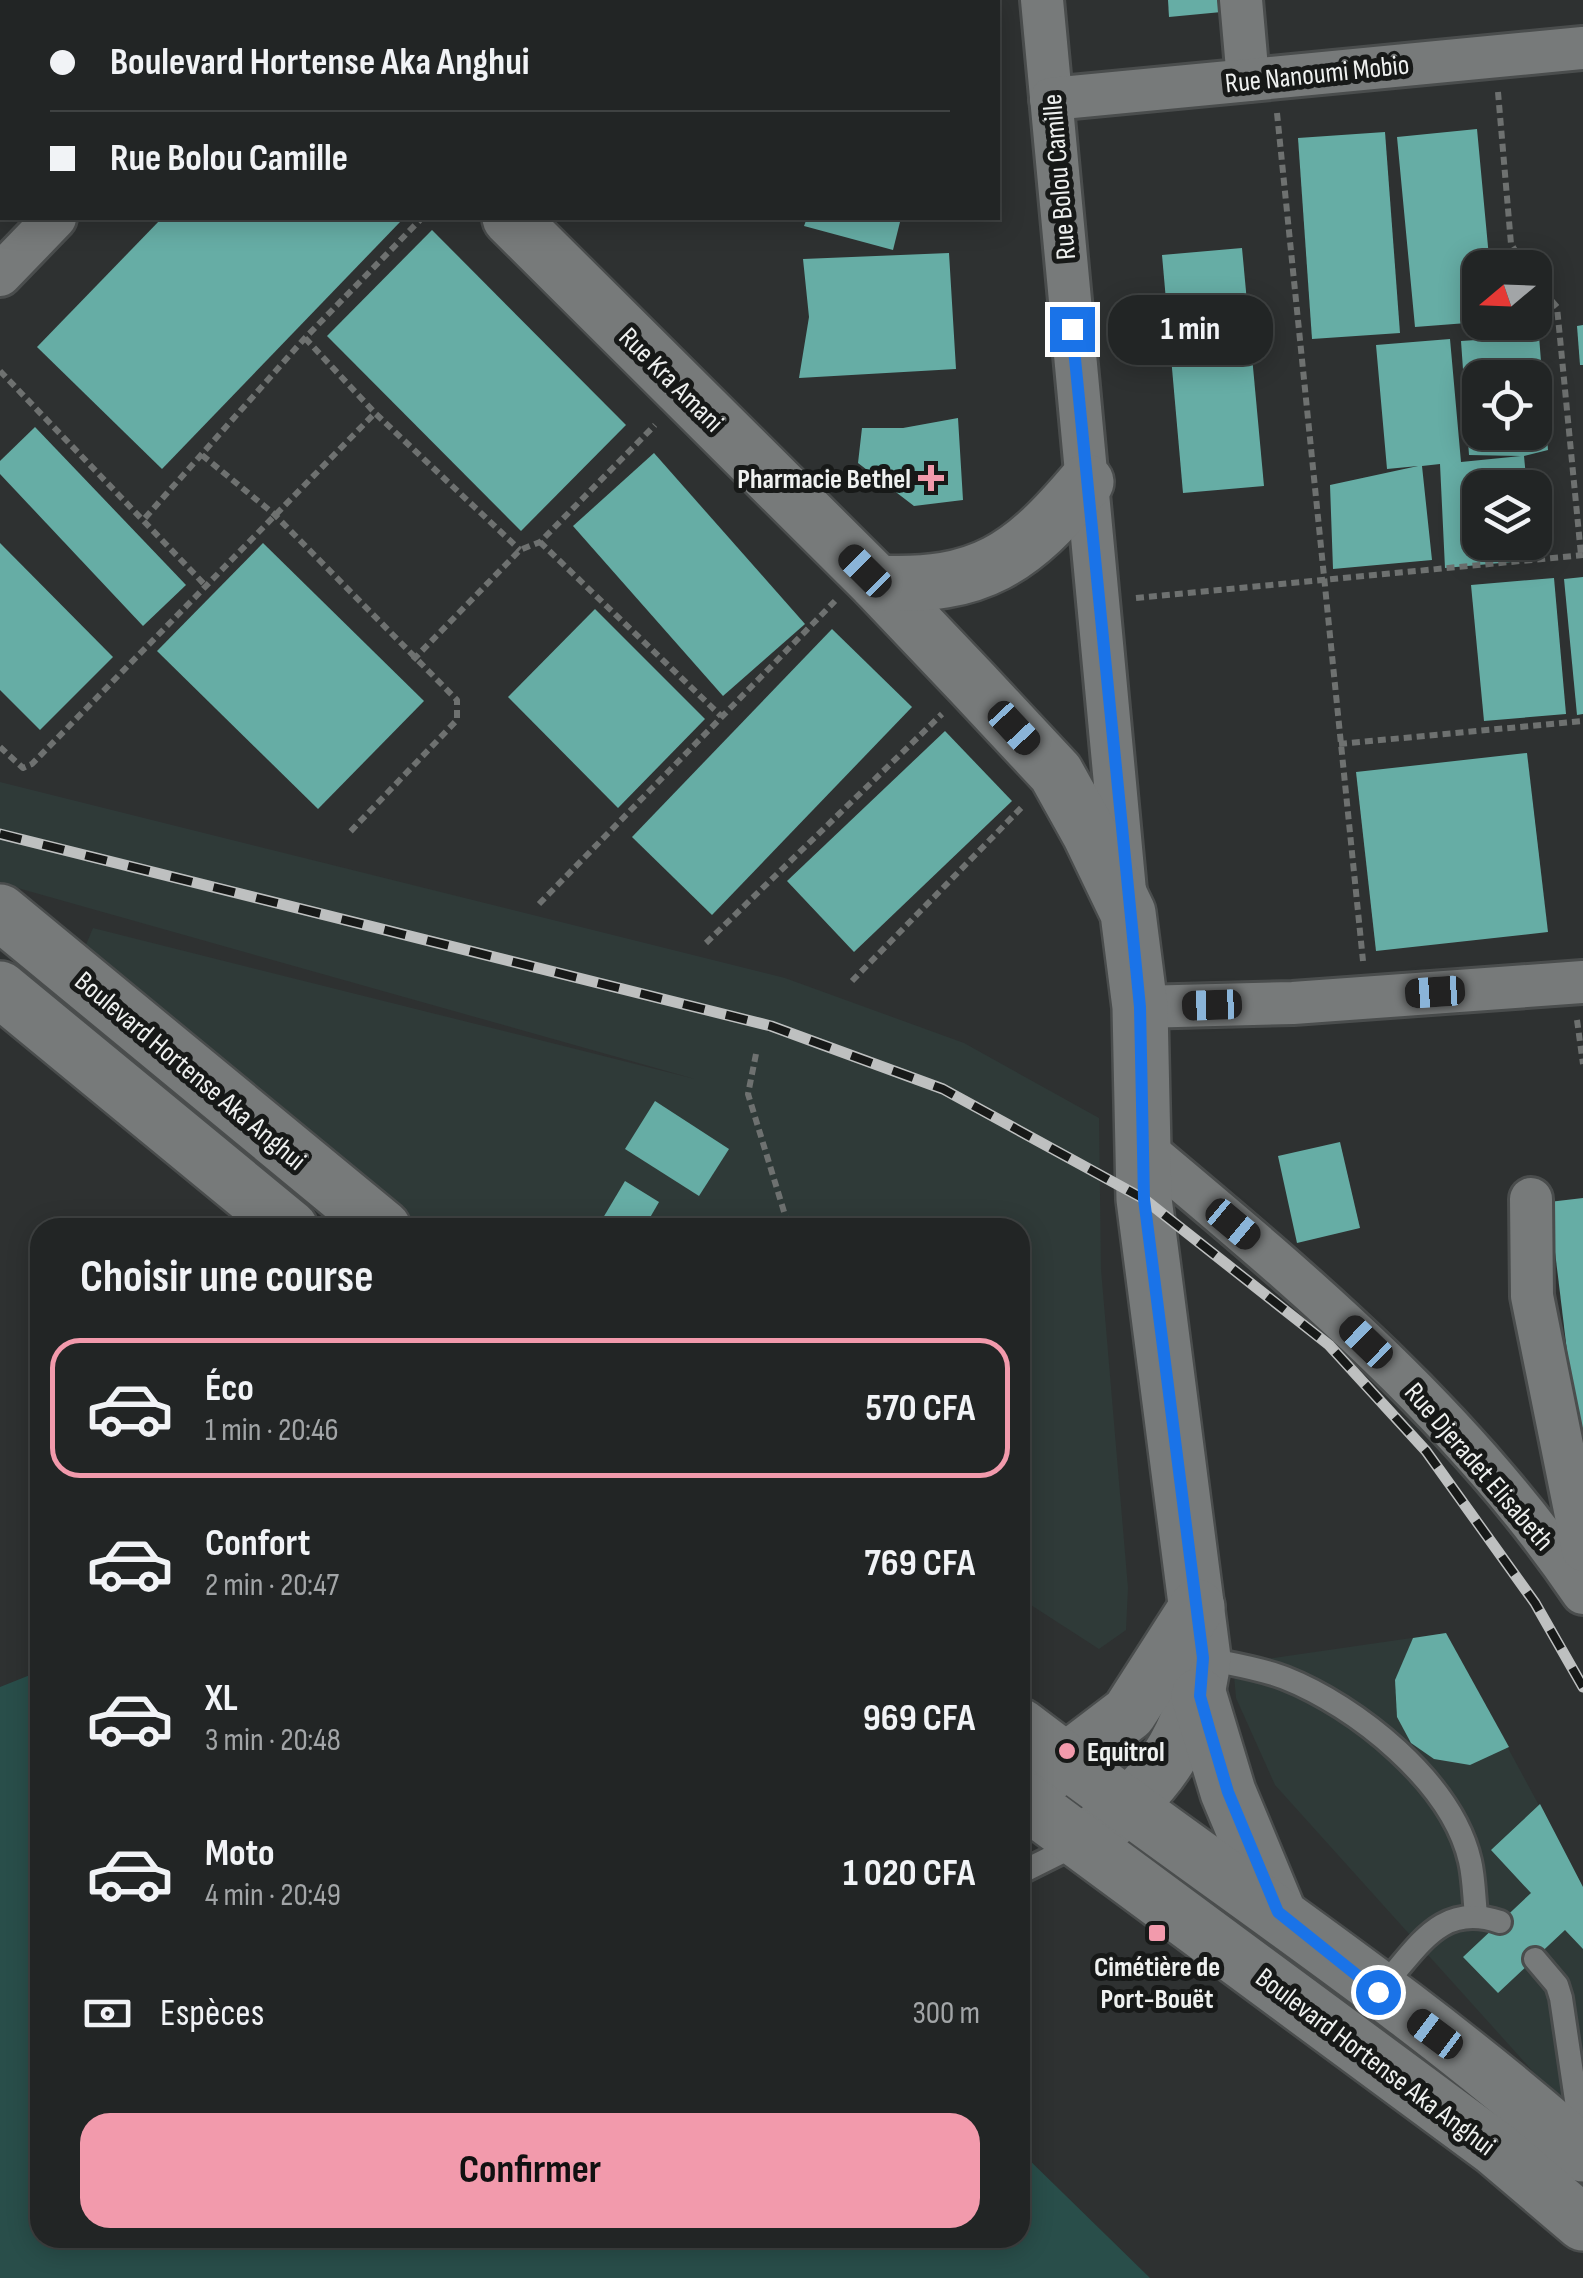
<!DOCTYPE html>
<html lang="fr">
<head>
<meta charset="utf-8">
<style>
  body { margin:0; font-family:"Sofia Sans Condensed",sans-serif; background:#2e3132; color:#f1f3f6; height:100vh; display:flex; flex-direction:column; font-size:38px; white-space:nowrap }
  * { box-sizing:border-box; margin:0 }
  p { font-size:32px; color:#a2a5a7 }
  .icon { flex:none; width:55px; height:55px; fill:none; stroke:currentColor; stroke-width:2; stroke-linecap:round; stroke-linejoin:round }
  .map { position:relative; flex:1; overflow:hidden }
  .side { position:absolute; left:30px; top:1218px; width:1000px; height:1030px; display:flex; flex-direction:column; background:#222525; border-radius:30px; box-shadow:0 5px 25px #0003,0 0 0 2px #3f4242 }
  .side>* { flex:none }
  .banner { position:absolute; left:0px; top:0px; width:1000px; height:220px; box-shadow:0 5px 25px #0003,0 0 0 2px #3f4242; display:grid; align-content:center; height:220px; padding:0 50px; background:#222525 }
  .needle { width:65px; rotate:251deg }
  .tools { position:absolute; left:1462px; top:250px; display:grid; gap:20px }
  .tools a { display:grid; place-items:center; width:90px; height:90px; border-radius:20px; background:#222525; box-shadow:0 5px 25px #0003,0 0 0 2px #3f4242; font-size:50px }
  .end { position:absolute; width:45px; height:45px; margin:-22px; border:12px solid #1a73e8; background:#fff; box-shadow:0 0 0 5px #fff }
  .from { border-radius:50% }
  .bubble { position:absolute; height:70px; border-radius:30px; background:#222525; box-shadow:0 5px 25px #0003,0 0 0 2px #3f4242; font-size:32px; font-weight:700; line-height:70px; text-align:center }
  .car { position:absolute; width:30px; height:60px; margin:-30px -15px; border-radius:12px; box-shadow:0 0 8px 2px #0007; background:linear-gradient(#222 24%,#8ab4d8 0 40%,#222 0 76%,#8ab4d8 0 86%,#222 0) }
  .banner b { display:flex; align-items:center; gap:35px; height:95px; font-size:38px }
  .banner b+b { border-top:2px solid #3f4242 }
  .banner i { width:25px; height:25px; background:#f1f3f6 }
  ul { padding:0; list-style:none }
  li { display:flex; align-items:center; gap:30px; height:140px; margin:0 20px 15px; padding:0 30px; border:5px solid transparent; border-radius:30px }
  li div { flex:1 }
  li b { display:block; font-size:38px }
  li em { font-style:normal; font-weight:700 }
  li.on { border-color:#f29aac }
  li>.icon { width:90px; height:90px; stroke-width:1.5 }
  h2 { padding:0 50px; font-size:45px; line-height:120px }
  .pay { display:flex; align-items:center; gap:25px; height:110px; padding:0 50px; font-size:38px }
  .pay p { margin-inline-start:auto }
  .action { display:flex; gap:20px; margin-top:auto; padding:20px 50px }
  .action a { flex:1; height:115px; border-radius:30px; background:#f29aac; color:#111; font-size:40px; font-weight:700; line-height:115px; text-align:center }
  .map>svg:first-child { display:block }
</style>
</head>
<body>
<div class="map">
<svg width="1583" height="2278" viewBox="0 0 1583 2278">
  <rect width="100%" height="100%" fill="#2e3131"/>
  <g fill="#2f3a38">
    <polygon points="0,782 785,978 964,1043 1099,1118 1101,1269 1128,1588 1126,1630 1099,1649 1020,1598 1020,1228 425,1227 261,1127 75,971 93,928 695,1079 0,883"/>
    <polygon points="1446,1633 1583,1887 1583,2127 1275,1785 1236,1698 1233,1664"/>
  </g>
  <polygon fill="#294e4a" points="40,1671 40,2238 1020,2238 1020,2151 1150,2278 0,2278 0,1687"/>
  <g fill="#66ada5" fill-rule="evenodd">
    <polygon points="1168,0 1231,0 1232,11 1169,17"/>
    <polygon points="1477,129 1490,268 1480,268 1480,322 1415,327 1397,137"/>
    <polygon points="1385,132 1400,333 1312,339 1298,138"/>
    <polygon points="162,218 401,221 162,469 37,347"/>
    <polygon points="807,218 901,218 893,250 804,226"/>
    <polygon points="432,230 626,425 521,531 327,336"/>
    <polygon points="1242,248 1264,486 1183,493 1162,255"/>
    <polygon points="949,253 956,369 799,378 809,317 803,259"/>
    <polygon points="1583,325 1583,365 1580,365 1577,326"/>
    <path d="M 1539,336 L 1548,450 L 1524,456 L 1527,488 L 1480,488 L 1480,542 L 1531,542 L 1533,560 L 1445,568 L 1440,464 L 1422,466 L 1432,560 L 1333,569 L 1330,485 L 1418,466 L 1387,469 L 1376,345 L 1450,339 L 1461,462 L 1521,456 L 1469,455 L 1461,341 ZM 1480,378 L 1535,378 L 1535,432 L 1480,432 Z"/>
    <polygon points="958,418 963,500 914,506 858,463 862,428 903,428"/>
    <polygon points="35,427 186,585 143,626 0,474 0,461"/>
    <polygon points="654,453 805,624 723,696 573,526"/>
    <polygon points="0,543 113,657 40,730 0,690"/>
    <polygon points="263,543 424,701 318,809 157,651"/>
    <polygon points="1583,577 1583,714 1577,715 1564,579"/>
    <polygon points="1554,578 1566,714 1484,721 1471,585"/>
    <polygon points="595,609 705,719 618,808 508,697"/>
    <polygon points="832,629 912,707 712,915 632,837"/>
    <polygon points="945,731 1012,801 854,952 787,881"/>
    <polygon points="1527,753 1548,932 1376,951 1356,772"/>
    <polygon points="655,1101 729,1149 699,1196 625,1149"/>
    <polygon points="1340,1142 1360,1228 1297,1243 1278,1156"/>
    <polygon points="625,1181 659,1202 644,1228 597,1228"/>
    <polygon points="1583,1198 1583,1467 1581,1467 1549,1202"/>
    <polygon points="1446,1633 1509,1747 1470,1765 1434,1759 1411,1743 1397,1717 1395,1680 1413,1638"/>
    <polygon points="1540,1804 1583,1887 1583,1949 1565,1930 1498,1993 1463,1957 1531,1893 1491,1850"/>
  </g>
  <g fill="none" stroke-linecap="round" stroke-linejoin="round">
    <defs>
      <g id="service">
        <path d="M 1203,1658 C 1230,1664 1260,1668 1285,1678 C 1356,1706 1452,1782 1470,1861 C 1474,1878 1474,1897 1476,1914"/>
        <polyline points="1020,1873 1080,1843"/>
        <polyline points="1535,1959 1557,1985 1561,1998 1582,2141"/>
        <path d="M 1380,1989 C 1418,1949 1439,1901 1500,1922"/>
      </g>
      <g id="minor">
        <polyline points="1042,0 1125,891"/>
        <polyline points="1241,0 1248,80"/>
        <polyline points="1051,99 1583,48"/>
        <polyline points="0,275 55,218"/>
        <polyline points="1140,1007 1293,1003 1583,982"/>
        <path d="M 1143,1148 C 1305,1284 1464,1417 1583,1593"/>
        <polyline points="1531,1199 1532,1296 1583,1550"/>
      </g>
      <g id="tertiary">
        <polyline points="287,0 290,2"/>
        <path d="M 510,218 L 877,583 L 972,683 L 1056,773 L 1090,834 L 1128,913 L 1140,1007 L 1144,1199 L 1203,1658 C 1195,1735 1155,1790 1093,1834"/>
        <path d="M 877,583 C 981,588 1021,559 1086,482"/>
        <polyline points="1020,1796 1129,1713 1197,1607"/>
      </g>
      <g id="secondary">
        <polyline points="0,912 383,1228"/>
        <polyline points="0,989 290,1228"/>
        <polyline points="1199,1696 1228,1792 1278,1912"/>
        <path d="M 1020,1726 C 1207,1869 1407,1997 1583,2154"/>
        <polyline points="1020,1797 1496,2149 1583,2223"/>
      </g>
    </defs>
    <use href="#service" stroke="#4a4d4d" stroke-width="28"/>
    <use href="#minor" stroke="#4a4d4d" stroke-width="48"/>
    <use href="#tertiary" stroke="#4a4d4d" stroke-width="60"/>
    <use href="#secondary" stroke="#4a4d4d" stroke-width="60"/>
    <g stroke="#6e7170" stroke-width="6" stroke-dasharray="8 5" stroke-linecap="butt">
      <polyline points="1498,92 1511,244 1526,268"/>
      <polyline points="0,109 2,112"/>
      <polyline points="1277,113 1363,961"/>
      <polyline points="1535,281 1557,307 1581,555"/>
      <polyline points="305,338 375,413 520,550"/>
      <polyline points="0,371 204,584"/>
      <polyline points="202,455 274,514 457,700 457,720 349,833"/>
      <polyline points="145,518 305,338 422,218"/>
      <polyline points="540,542 721,716"/>
      <polyline points="1136,598 1583,555"/>
      <polyline points="413,660 520,550 540,542 655,425"/>
      <polyline points="1339,744 1583,721"/>
      <polyline points="0,747 23,768 32,764 375,413"/>
      <polyline points="539,904 835,601"/>
      <polyline points="706,943 942,714"/>
      <polyline points="852,981 1022,807"/>
      <polyline points="1577,1020 1583,1064"/>
      <polyline points="756,1054 748,1094 789,1228"/>
      <polyline points="1020,1315 1024,1315"/>
    </g>
    <use href="#service" stroke="#777a7a" stroke-width="22"/>
    <use href="#minor" stroke="#777a7a" stroke-width="42"/>
    <use href="#tertiary" stroke="#777a7a" stroke-width="55"/>
    <use href="#secondary" stroke="#777a7a" stroke-width="55"/>
    <defs>
      <polyline id="rail" points="0,834 771,1026 943,1089 1144,1199 1329,1345 1426,1451 1535,1603 1583,1687"/>
    </defs>
    <use href="#rail" stroke="#bec0c0" stroke-width="11"/>
    <use href="#rail" stroke="#171918" stroke-width="8" stroke-dasharray="22" stroke-linecap="butt"/>
  </g>
  <g fill="none" stroke-linecap="round" stroke-linejoin="round">
    <polyline stroke="#1a73e8" stroke-width="12" points="1072,329 1140,1007 1144,1199 1203,1658 1200,1696 1209,1728 1228,1792 1278,1912 1378,1992"/>
  </g>
  <g fill="#f29aac" stroke="#171918" stroke-width="4">
    <path d="M926 463h10v10h10v10h-10v10h-10v-10h-10v-10h10z"/>
    <circle cx="1067" cy="1751" r="10"/>
    <rect x="1147" y="1923" width="20" height="20" rx="5"/>
  </g>
  <g text-anchor="middle" stroke-width="10" stroke-linejoin="round" paint-order="stroke">
    <g font-size="28" fill="#eff1f0" stroke="#171918">
      <text transform="translate(1317 73) rotate(-6)" y="10">Rue Nanoumi Mobio</text>
      <text transform="translate(1058 177) rotate(-95)" y="10">Rue Bolou Camille</text>
      <text transform="translate(672 379) rotate(45)" y="10">Rue Kra Amani</text>
      <text transform="translate(191 1070) rotate(40)" y="10">Boulevard Hortense Aka Anghui</text>
      <text transform="translate(1480 1466) rotate(49)" y="10">Rue Djeradet Elisabeth</text>
      <text transform="translate(1376 2061) rotate(37)" y="10">Boulevard Hortense Aka Anghui</text>
    </g>
    <g font-size="28" font-weight="bold" fill="#eff1f0" stroke="#171918" text-anchor="end">
      <text x="911" y="488">Pharmacie Bethel</text>
      <text x="1087" y="1761" text-anchor="start">Equitrol</text>
      <text x="1157" y="1976" text-anchor="middle">Cimétière de<tspan x="1157" dy="32">Port-Bouët</tspan></text>
    </g>
  </g>
</svg>
<div class="tools">
<a><svg class="needle" viewBox="-14 -14 28 28"><path d="M0-13l5 13h-10z" fill="#e53935"/><path d="M0 13l5-13h-10z" fill="#a2a5a7"/></svg></a>
<a><svg class="icon" aria-label="locate" viewBox="0 0 24 24"><circle cx="12" cy="12" r="6"/><path d="M12 2v4M12 18v4M2 12h4M18 12h4"/></svg></a>
<a><svg class="icon" aria-label="layers" viewBox="0 0 24 24"><path d="M12 4l9 5-9 5-9-5zM3 14l9 5 9-5"/></svg></a>
</div>
<i class="end from" style="left:1378px;top:1992px"></i>
<i class="end" style="left:1072px;top:329px"></i>
<div class="bubble" style="left:1108px;top:295px;width:165px">1 min</div>
<i class="car" style="left:865px;top:571px;rotate:315deg"></i>
<i class="car" style="left:1014px;top:728px;rotate:137deg"></i>
<i class="car" style="left:1435px;top:992px;rotate:266deg"></i>
<i class="car" style="left:1212px;top:1005px;rotate:268deg"></i>
<i class="car" style="left:1233px;top:1224px;rotate:130deg"></i>
<i class="car" style="left:1366px;top:1342px;rotate:314deg"></i>
<i class="car" style="left:1435px;top:2034px;rotate:307deg"></i>
<div class="banner">
<b><i class="from"></i>Boulevard Hortense Aka Anghui</b>
<b><i></i>Rue Bolou Camille</b>
</div>
<section class="side">
<h2>Choisir une course</h2>
<ul>
<li class="on"><svg class="icon" aria-label="car" viewBox="0 0 24 24"><path d="M5 17H2v-5l4-1 3-4h7l3 4 3 1v5h-3M9 17h6M6 11h13"/><circle cx="7" cy="17" r="2"/><circle cx="17" cy="17" r="2"/></svg><div><b>Éco</b><p>1 min · 20:46</p></div><em>570 CFA</em></li>
<li><svg class="icon" aria-label="car" viewBox="0 0 24 24"><path d="M5 17H2v-5l4-1 3-4h7l3 4 3 1v5h-3M9 17h6M6 11h13"/><circle cx="7" cy="17" r="2"/><circle cx="17" cy="17" r="2"/></svg><div><b>Confort</b><p>2 min · 20:47</p></div><em>769 CFA</em></li>
<li><svg class="icon" aria-label="car" viewBox="0 0 24 24"><path d="M5 17H2v-5l4-1 3-4h7l3 4 3 1v5h-3M9 17h6M6 11h13"/><circle cx="7" cy="17" r="2"/><circle cx="17" cy="17" r="2"/></svg><div><b>XL</b><p>3 min · 20:48</p></div><em>969 CFA</em></li>
<li><svg class="icon" aria-label="car" viewBox="0 0 24 24"><path d="M5 17H2v-5l4-1 3-4h7l3 4 3 1v5h-3M9 17h6M6 11h13"/><circle cx="7" cy="17" r="2"/><circle cx="17" cy="17" r="2"/></svg><div><b>Moto</b><p>4 min · 20:49</p></div><em>1 020 CFA</em></li>
</ul>
<div class="pay"><svg class="icon" aria-label="cash" viewBox="0 0 24 24"><path d="M3 7h18v10H3z"/><circle cx="12" cy="12" r="2"/></svg>Espèces<p>300 m</p></div>
<div class="action"><a>Confirmer</a></div>
</section>
</div>
</body>
</html>
